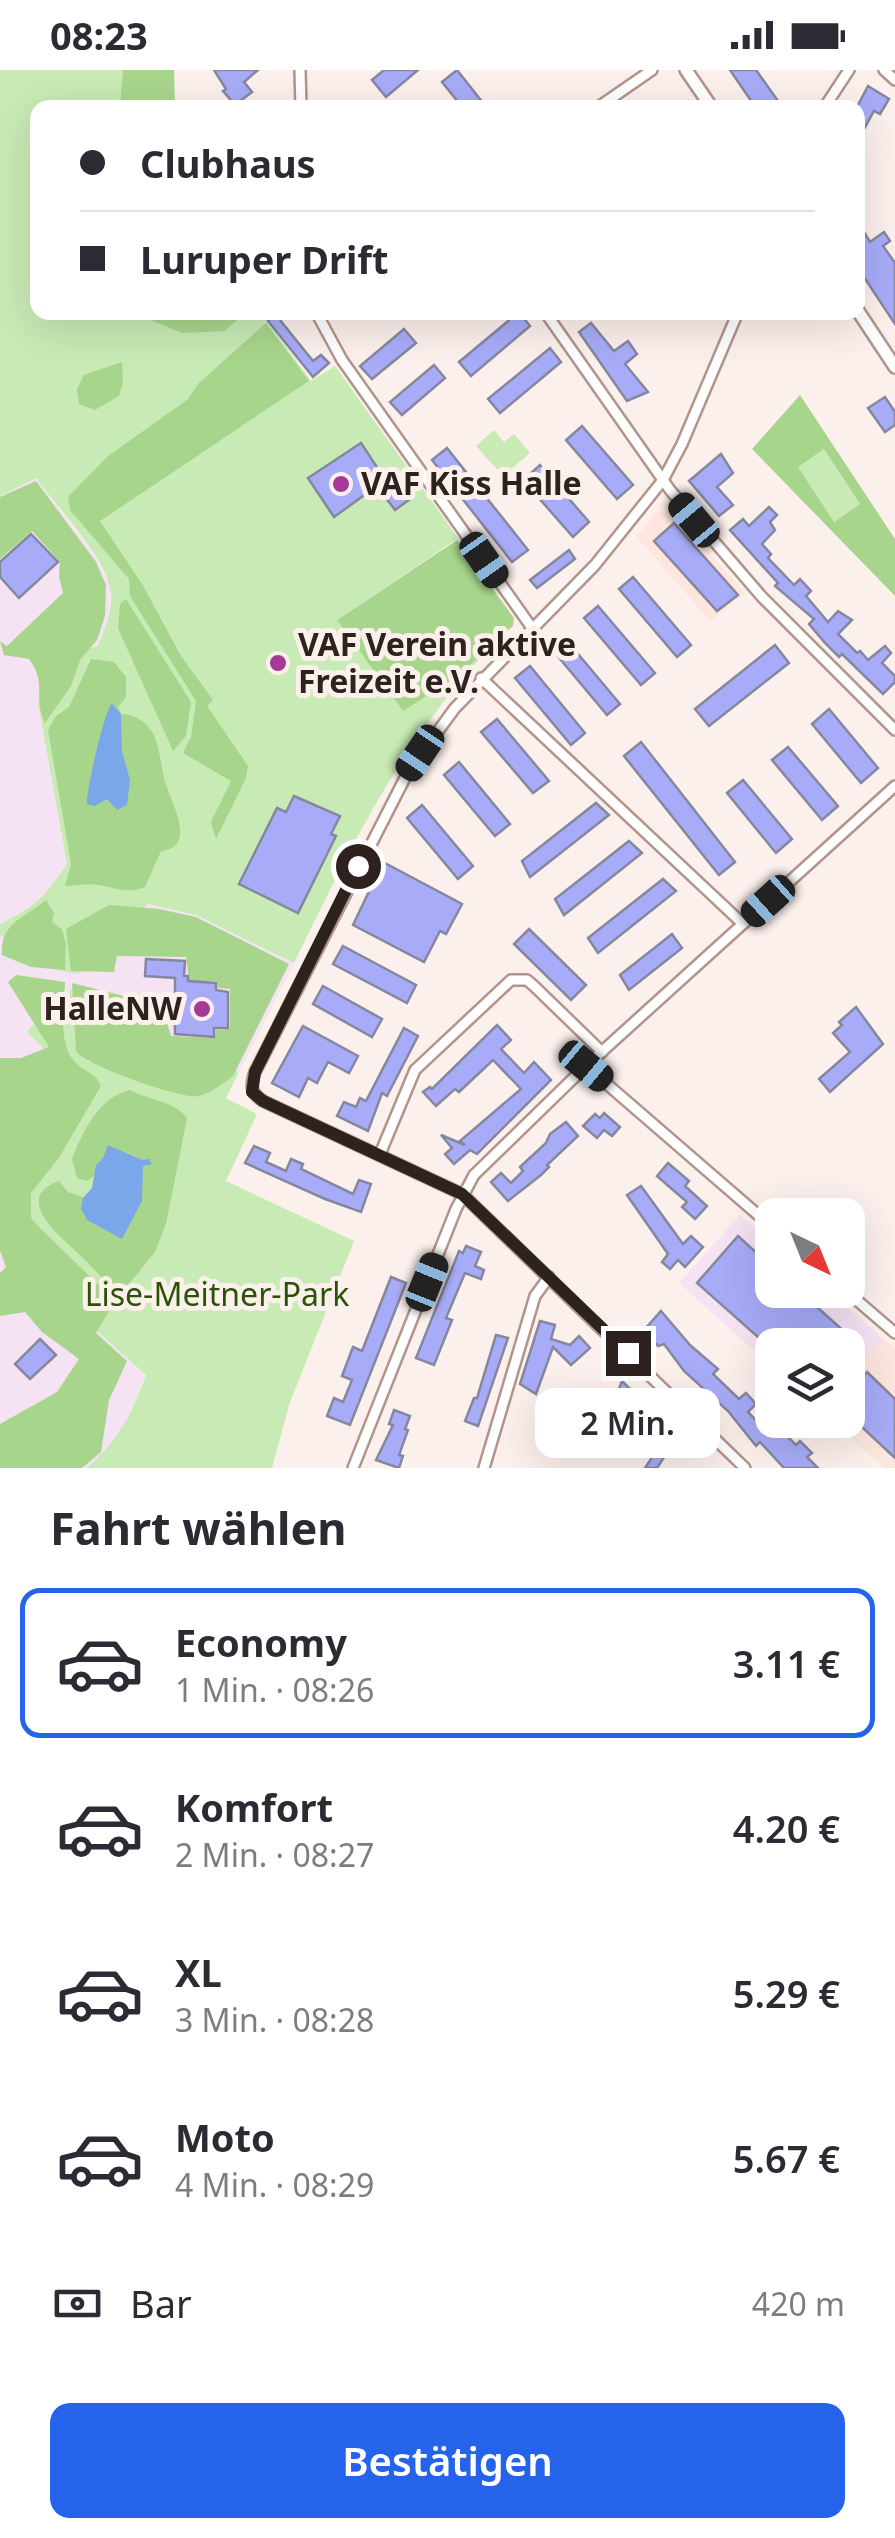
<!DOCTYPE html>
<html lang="de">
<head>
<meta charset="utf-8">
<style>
  body { margin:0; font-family:"Noto Sans",sans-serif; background:#f7f7f7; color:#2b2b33; height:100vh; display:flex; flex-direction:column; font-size:38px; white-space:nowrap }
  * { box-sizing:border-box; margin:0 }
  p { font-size:32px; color:#7c7c81 }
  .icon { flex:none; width:55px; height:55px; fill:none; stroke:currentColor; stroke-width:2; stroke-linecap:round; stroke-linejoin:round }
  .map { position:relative; height:1398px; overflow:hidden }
  .side { display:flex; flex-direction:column; background:#fff; flex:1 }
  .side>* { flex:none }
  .banner { position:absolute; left:30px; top:30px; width:835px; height:220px; border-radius:20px; box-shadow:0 10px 40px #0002; display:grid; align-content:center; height:220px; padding:0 50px; background:#fff }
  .needle { width:65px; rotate:137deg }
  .controls { position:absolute; left:755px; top:1128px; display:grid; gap:20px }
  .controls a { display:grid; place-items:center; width:110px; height:110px; border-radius:20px; background:#fff; box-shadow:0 10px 40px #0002; font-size:50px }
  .end { position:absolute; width:45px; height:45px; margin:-22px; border:12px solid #2d221e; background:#fff; box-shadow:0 0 0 5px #fff }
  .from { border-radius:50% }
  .bubble { position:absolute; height:70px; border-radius:20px; background:#fff; box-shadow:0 10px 40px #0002; font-size:32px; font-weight:600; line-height:70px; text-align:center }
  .car { position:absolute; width:30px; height:60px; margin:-30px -15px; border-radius:12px; box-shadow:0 0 8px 2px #0007; background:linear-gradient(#222 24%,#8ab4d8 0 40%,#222 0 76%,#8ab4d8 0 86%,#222 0) }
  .banner b { display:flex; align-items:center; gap:35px; height:95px; font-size:38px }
  .banner b+b { border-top:2px solid #e1e1e2 }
  .banner i { width:25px; height:25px; background:#2b2b33 }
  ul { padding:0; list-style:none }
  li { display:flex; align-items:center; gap:30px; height:150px; margin:0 20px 15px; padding:0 30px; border:5px solid transparent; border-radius:20px }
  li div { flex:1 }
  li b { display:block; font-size:38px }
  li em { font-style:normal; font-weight:600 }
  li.on { border-color:#2563eb }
  li>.icon { width:90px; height:90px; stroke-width:1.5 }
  h2 { padding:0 50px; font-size:45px; line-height:120px }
  .pay { display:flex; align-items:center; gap:25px; height:110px; padding:0 50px; font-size:38px }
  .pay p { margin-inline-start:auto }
  .cta { display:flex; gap:20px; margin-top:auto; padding:20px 50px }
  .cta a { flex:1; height:115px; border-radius:20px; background:#2563eb; color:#fff; font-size:40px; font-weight:600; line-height:115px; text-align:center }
  .status { display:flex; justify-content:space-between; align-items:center; height:70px; padding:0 50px; background:#fff; direction:ltr }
  .status svg { height:28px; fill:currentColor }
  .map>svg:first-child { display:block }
</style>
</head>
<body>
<div class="status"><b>08:23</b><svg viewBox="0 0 49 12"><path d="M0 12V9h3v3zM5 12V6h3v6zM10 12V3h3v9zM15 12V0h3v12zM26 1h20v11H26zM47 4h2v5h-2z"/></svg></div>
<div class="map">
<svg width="895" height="1398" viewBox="0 0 895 1398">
  <rect width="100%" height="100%" fill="#fcf0ec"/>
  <g fill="#fde6de">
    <polygon points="657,441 673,442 744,522 711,552 637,467"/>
    <polygon points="883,1269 895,1279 895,1398 884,1398 831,1350 848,1350 848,1308"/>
  </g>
  <g fill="#f5e2f3">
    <polygon points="36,408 95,486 110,515 109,549 98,576 43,618 38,633 67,794 45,825 30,839 0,854 0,426"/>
    <polygon points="148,834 196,845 294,893 239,1002 70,920 70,933 63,934 46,980 0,1042 0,864 101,880"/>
    <polygon points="740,1145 772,1173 772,1220 827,1220 883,1269 848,1308 848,1275 772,1275 772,1297 679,1213"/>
    <polygon points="0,1174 146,1305 121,1362 113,1374 87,1398 0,1398"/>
  </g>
  <g fill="#c8eab4">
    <path d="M 0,0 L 169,0 L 157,37 L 38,38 L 38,242 L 261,243 L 311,311 L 335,296 L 458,468 L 337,550 L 403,641 L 484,584 C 395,681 351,778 294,893 L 196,845 L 148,834 L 79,904 L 42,897 L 0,865 L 0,854 C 37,836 44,827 67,794 L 38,633 C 45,610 74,579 98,576 C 106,557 115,534 109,514 C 101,483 56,436 36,408 L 0,426 Z"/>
    <polygon points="494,360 504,372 514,364 530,383 503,406 476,376"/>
    <polygon points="824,379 860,434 834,452 797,397"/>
    <path d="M 70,919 L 239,1002 L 226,1028 L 257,1044 L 226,1111 L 354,1171 L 289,1335 L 272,1398 L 87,1398 C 120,1368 130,1347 146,1305 L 0,1174 L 45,980 L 27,962 L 49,938 L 70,933 Z"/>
  </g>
  <g fill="#a8d58c" fill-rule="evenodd">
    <polygon points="123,0 174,0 175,37 120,37"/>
    <polygon points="144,243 144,242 246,243 224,261 183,263 145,248"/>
    <polygon points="266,253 309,311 100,451 142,514 181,586 213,630 207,636 248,696 246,708 216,769 211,752 231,711 183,683 191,667 196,631 130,526 129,509 70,440 68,427 108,386 187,330 199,313"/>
    <polygon points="122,292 123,312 119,326 95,340 79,334 77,319 84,305"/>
    <path d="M 800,325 L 895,469 L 895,526 L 752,379 ZM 824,379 L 860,434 L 834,452 L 798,397 Z"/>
    <path d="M 36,411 L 96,492 L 106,515 L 105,546 L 97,570 L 80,590 L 71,616 L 45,653 C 32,627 48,614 29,589 L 4,585 L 0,571 L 7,576 L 63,523 L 59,507 L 60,492 L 32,461 L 0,489 L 0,427 Z"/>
    <polygon points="457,470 514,548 513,556 458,606 403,641 337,550"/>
    <polygon points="126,529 191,632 186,666 173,681 118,558 120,534"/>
    <path d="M 91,589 L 114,592 L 126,607 L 126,627 L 118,637 L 122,644 C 159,648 158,680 164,708 C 168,727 200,777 161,781 L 145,817 C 127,825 114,817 98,815 C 87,813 76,816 65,816 L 71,794 L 48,660 L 56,646 L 69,637 Z"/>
    <path d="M 46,830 L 54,843 L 52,852 L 62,859 L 66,874 L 65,900 L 31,897 L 2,885 C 0,853 24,848 46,830 Z"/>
    <path d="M 109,835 L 159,839 L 196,847 L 289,894 L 233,1006 C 223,1013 212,1023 199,1026 C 182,1030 85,995 76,981 L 72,913 L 124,926 L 127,936 L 146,948 L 166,950 L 171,966 L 215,968 L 216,960 L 230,959 L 230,919 L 218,918 L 217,911 L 204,911 L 203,916 L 190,916 L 186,887 L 117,886 L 114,902 L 71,901 L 66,859 Z"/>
    <path d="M 16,905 L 65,912 C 64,936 57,977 77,994 C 87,1003 95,1002 101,1016 L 58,1089 L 31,1123 L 31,1148 L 39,1157 L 115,1231 L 96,1263 L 127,1291 L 109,1330 L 101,1382 L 82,1398 L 0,1398 L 0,1354 L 57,1322 L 79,1289 L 42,1262 L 25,1242 L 0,1246 L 0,1203 L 6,1197 L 0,1181 L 0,988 L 21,988 L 49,977 L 8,912 Z"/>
    <path d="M 130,1020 C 148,1030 175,1031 187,1048 L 166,1154 L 155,1182 L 119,1226 C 106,1212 93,1198 79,1184 C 61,1167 11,1128 59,1111 L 68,1122 L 94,1131 L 98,1103 L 87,1111 L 77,1108 L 72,1089 C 83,1061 99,1027 130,1020 Z"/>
  </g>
  <g fill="#7aa7e9">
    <path d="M 112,633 L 121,645 L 122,681 L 130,710 L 127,735 L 117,740 L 107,729 L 95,736 L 87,734 C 85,726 104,642 112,633 Z"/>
    <polygon points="108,1075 142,1090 149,1089 152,1094 143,1096 142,1131 122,1169 87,1150 81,1138 83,1128 92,1118 96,1095 103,1088"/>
  </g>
  <g fill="#a8acf8" stroke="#85879f" stroke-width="2.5">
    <polygon points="214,0 258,0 244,12 252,22 235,35 223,21 226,19"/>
    <polygon points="384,0 418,0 386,27 372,10"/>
    <polygon points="457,0 487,38 463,38 454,27 442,12"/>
    <polygon points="730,0 756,0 783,38 756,38"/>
    <polygon points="868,16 889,29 880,44 874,41 858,70 858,35"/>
    <polygon points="858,152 870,172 884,162 890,171 883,176 895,193 895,254 858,198"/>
    <polygon points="519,242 530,256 471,306 459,292"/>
    <polygon points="276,245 313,291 321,285 329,293 313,307 268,251"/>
    <polygon points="591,253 614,281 628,271 637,284 625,294 648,322 627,331 579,262"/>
    <polygon points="404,259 416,273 372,309 360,296"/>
    <polygon points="550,278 561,292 500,343 488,329"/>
    <polygon points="434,295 445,308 402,345 390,332"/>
    <polygon points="885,327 895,342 895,355 885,362 868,338"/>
    <polygon points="582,356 633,415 617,429 566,370"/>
    <polygon points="361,373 386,411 396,404 413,427 395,440 377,416 334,447 308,408"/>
    <polygon points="447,378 528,480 512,492 432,390"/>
    <polygon points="721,384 733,403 717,417 733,435 719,446 689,411"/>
    <polygon points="540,395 589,452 573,467 523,410"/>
    <polygon points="769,437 777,445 770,452 775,460 762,474 771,484 768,488 794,515 800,509 811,521 806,526 828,552 838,541 852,550 838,564 857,583 860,581 868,590 885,576 891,583 882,593 895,606 895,612 883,624 842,584 839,587 825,573 809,554 814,549 775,516 778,513 730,460 743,449 749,456"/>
    <polygon points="674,453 738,525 717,541 654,471"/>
    <polygon points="31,464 58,492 19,528 0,507 0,492"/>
    <polygon points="569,480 575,489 537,518 530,510"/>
    <polygon points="633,507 691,575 677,587 619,519"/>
    <polygon points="598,536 655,603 641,615 584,548"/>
    <polygon points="563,566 620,634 607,645 550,577"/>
    <polygon points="775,575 789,593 709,656 695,639"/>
    <polygon points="530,596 585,663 571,675 515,608"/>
    <polygon points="829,639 878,698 861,713 812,654"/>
    <polygon points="497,649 549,711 533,723 481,662"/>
    <polygon points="641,672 735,792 719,805 624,686"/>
    <polygon points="788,677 838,736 822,750 772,690"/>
    <polygon points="459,692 510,754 495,766 444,705"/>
    <polygon points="743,710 792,769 776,783 727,723"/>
    <polygon points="294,726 340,746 331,764 336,766 298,843 239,814 277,738 286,742"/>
    <polygon points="596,733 609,745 530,807 522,791"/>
    <polygon points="422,735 473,796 458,809 407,748"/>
    <polygon points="629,771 642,783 564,845 555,829"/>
    <polygon points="383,792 462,834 446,864 440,861 424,892 353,855"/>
    <polygon points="663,809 676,821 598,883 588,868"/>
    <polygon points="529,859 586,915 571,930 514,874"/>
    <polygon points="672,864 682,878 629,920 620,905"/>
    <polygon points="343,876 416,915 407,933 333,894"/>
    <polygon points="146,889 185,891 184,906 188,906 188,911 216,913 216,920 228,922 228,958 214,958 214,967 175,964 175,908 145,906"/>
    <polygon points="323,916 382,949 372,967 313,934"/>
    <polygon points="856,937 883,974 830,1022 819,1009 850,982 833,963 842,955 839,952"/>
    <polygon points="497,955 511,970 501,979 524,1003 534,992 551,1010 477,1084 470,1080 454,1094 445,1084 452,1078 441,1065 465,1075 460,1071 521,1019 493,990 459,1022 455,1019 436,1036 423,1022 430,1017 432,1019"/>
    <polygon points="303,956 358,986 349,1003 328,992 317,1013 308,1008 299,1027 272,1013"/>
    <polygon points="404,958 418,966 387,1026 382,1023 368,1061 337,1046 344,1032 356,1037 360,1028 366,1031"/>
    <polygon points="604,1043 620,1057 612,1066 604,1060 597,1068 583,1056 595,1044 600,1048"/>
    <polygon points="566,1052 578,1066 547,1095 549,1097 541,1105 508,1131 491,1112 501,1103 511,1113 523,1101 520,1097 546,1073 550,1064"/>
    <polygon points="254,1076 270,1083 266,1092 286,1101 291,1089 303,1094 301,1099 353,1124 359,1110 371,1114 361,1142 325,1129 245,1093"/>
    <polygon points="668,1093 689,1111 685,1116 707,1136 695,1149 682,1137 687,1132 657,1106"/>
    <polygon points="641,1116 683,1174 691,1166 703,1177 685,1197 678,1190 670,1199 662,1192 668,1184 627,1125"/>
    <polygon points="738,1166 772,1197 772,1220 798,1220 847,1264 838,1275 767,1275 697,1213"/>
    <polygon points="466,1176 481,1182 475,1196 484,1200 481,1209 465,1203 446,1248 452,1250 434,1295 416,1288 459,1181 463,1183"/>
    <polygon points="391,1207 406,1213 350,1355 327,1346 334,1328 343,1332 352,1310 342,1306 353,1277 362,1281"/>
    <polygon points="661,1241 690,1275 718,1299 713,1304 739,1329 746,1323 756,1334 748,1342 771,1366 779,1358 796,1375 800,1371 812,1383 807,1387 818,1398 784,1398 760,1372 756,1376 728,1341 684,1301 664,1274 658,1276 648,1266 644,1260"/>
    <polygon points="540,1251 555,1255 551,1269 570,1275 579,1266 590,1278 571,1295 553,1277 536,1324 520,1314"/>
    <polygon points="496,1265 508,1268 478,1356 465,1351 474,1328 477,1328"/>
    <polygon points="40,1269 56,1285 30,1309 15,1294"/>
    <polygon points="867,1302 895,1329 895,1388 848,1344 848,1323"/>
    <polygon points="622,1311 641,1330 629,1352 606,1329 600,1344 586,1338 592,1323 626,1336 616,1327"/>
    <polygon points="653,1338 664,1349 655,1357 668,1370 677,1361 688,1372 676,1384 670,1378 657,1398 645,1398 655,1383 635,1371 632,1365 634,1357"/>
    <polygon points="394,1340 410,1346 405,1359 408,1360 399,1385 403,1386 399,1398 376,1390 393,1355 389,1354"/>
  </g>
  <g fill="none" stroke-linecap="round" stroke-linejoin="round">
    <defs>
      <g id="minor">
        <polyline points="300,0 301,38"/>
        <polyline points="884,0 895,10"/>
        <polyline points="597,38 652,0"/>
        <polyline points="824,38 849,0"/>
        <polyline points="316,242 342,290 532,558"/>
        <polyline points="545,242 670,420 762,527 895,660"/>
        <path d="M 738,242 L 682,374 L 663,410 L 595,495 L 455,638 L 408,702 L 255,1002 C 250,1016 251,1023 263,1031 L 462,1124 L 745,1398"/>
        <polyline points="481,608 743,854"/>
        <polyline points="586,996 772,1157"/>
        <polyline points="380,1084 415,1000 511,910 527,910 534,916 602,982"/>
        <polyline points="845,1220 895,1263"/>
        <polyline points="353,1398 456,1139 474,1105 586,996 895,716"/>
        <polyline points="484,1398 535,1226 549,1207"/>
      </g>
      <g id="tertiary">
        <polyline points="686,0 712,38"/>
        <polyline points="858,241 895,297"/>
      </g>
    </defs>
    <use href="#minor" stroke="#b1958b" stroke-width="14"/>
    <use href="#tertiary" stroke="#b1958b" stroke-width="16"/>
    <use href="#minor" stroke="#fff" stroke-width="9"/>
    <use href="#tertiary" stroke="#fff" stroke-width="11"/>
  </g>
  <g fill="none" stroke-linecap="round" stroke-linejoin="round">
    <polyline stroke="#2d221e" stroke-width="12" points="358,796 255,1002 252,1022 263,1031 462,1124 628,1283"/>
  </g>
  <g fill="#a73997" stroke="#fcf0ec" stroke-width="4">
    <circle cx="341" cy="414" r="10"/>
    <circle cx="278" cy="593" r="10"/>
    <circle cx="202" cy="939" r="10"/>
  </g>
  <g text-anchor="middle" stroke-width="10" stroke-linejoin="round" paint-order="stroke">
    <g font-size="32" font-weight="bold" fill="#2d221e" stroke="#fcf0ec" text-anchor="start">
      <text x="361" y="425">VAF Kiss Halle</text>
      <text x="298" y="586">VAF Verein aktive<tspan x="298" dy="37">Freizeit e.V.</tspan></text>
      <text x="182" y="950" text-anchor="end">HalleNW</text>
    </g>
    <g font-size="32" fill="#2b5304" stroke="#fcf0ec">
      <text x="217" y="1236">Lise-Meitner-Park</text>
    </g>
  </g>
</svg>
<div class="controls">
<a><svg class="needle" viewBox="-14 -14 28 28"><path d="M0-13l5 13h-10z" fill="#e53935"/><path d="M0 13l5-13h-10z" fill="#7c7c81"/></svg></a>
<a><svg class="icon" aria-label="layers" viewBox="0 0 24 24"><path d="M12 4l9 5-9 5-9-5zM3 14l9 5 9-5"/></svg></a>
</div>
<i class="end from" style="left:358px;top:796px"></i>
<i class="end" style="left:628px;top:1283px"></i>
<div class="bubble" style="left:535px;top:1318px;width:185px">2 Min.</div>
<i class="car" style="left:694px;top:450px;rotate:320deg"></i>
<i class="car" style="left:484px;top:490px;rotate:145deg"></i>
<i class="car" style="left:420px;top:683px;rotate:214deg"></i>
<i class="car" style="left:768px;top:831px;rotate:228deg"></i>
<i class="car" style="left:586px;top:996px;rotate:130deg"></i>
<i class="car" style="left:427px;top:1212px;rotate:22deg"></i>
<div class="banner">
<b><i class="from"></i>Clubhaus</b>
<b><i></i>Luruper Drift</b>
</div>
</div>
<section class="side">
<h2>Fahrt wählen</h2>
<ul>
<li class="on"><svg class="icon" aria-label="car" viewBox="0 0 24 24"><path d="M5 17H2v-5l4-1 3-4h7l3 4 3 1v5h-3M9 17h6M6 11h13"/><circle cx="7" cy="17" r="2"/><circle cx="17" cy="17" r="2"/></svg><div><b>Economy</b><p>1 Min. · 08:26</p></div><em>3.11 €</em></li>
<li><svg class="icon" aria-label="car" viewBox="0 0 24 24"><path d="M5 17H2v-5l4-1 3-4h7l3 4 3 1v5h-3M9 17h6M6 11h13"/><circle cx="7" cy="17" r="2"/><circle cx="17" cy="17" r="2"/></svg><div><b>Komfort</b><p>2 Min. · 08:27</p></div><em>4.20 €</em></li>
<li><svg class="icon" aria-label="car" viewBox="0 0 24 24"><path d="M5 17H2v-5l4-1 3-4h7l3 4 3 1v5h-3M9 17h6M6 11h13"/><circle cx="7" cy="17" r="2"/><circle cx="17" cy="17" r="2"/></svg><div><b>XL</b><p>3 Min. · 08:28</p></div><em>5.29 €</em></li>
<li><svg class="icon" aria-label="car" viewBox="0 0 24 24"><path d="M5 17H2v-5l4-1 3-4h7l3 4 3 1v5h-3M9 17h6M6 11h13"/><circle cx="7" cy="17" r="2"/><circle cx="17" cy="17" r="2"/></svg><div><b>Moto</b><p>4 Min. · 08:29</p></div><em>5.67 €</em></li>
</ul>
<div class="pay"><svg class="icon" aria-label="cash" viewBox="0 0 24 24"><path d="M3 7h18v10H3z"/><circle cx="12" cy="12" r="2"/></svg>Bar<p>420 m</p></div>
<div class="cta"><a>Bestätigen</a></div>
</section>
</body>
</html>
